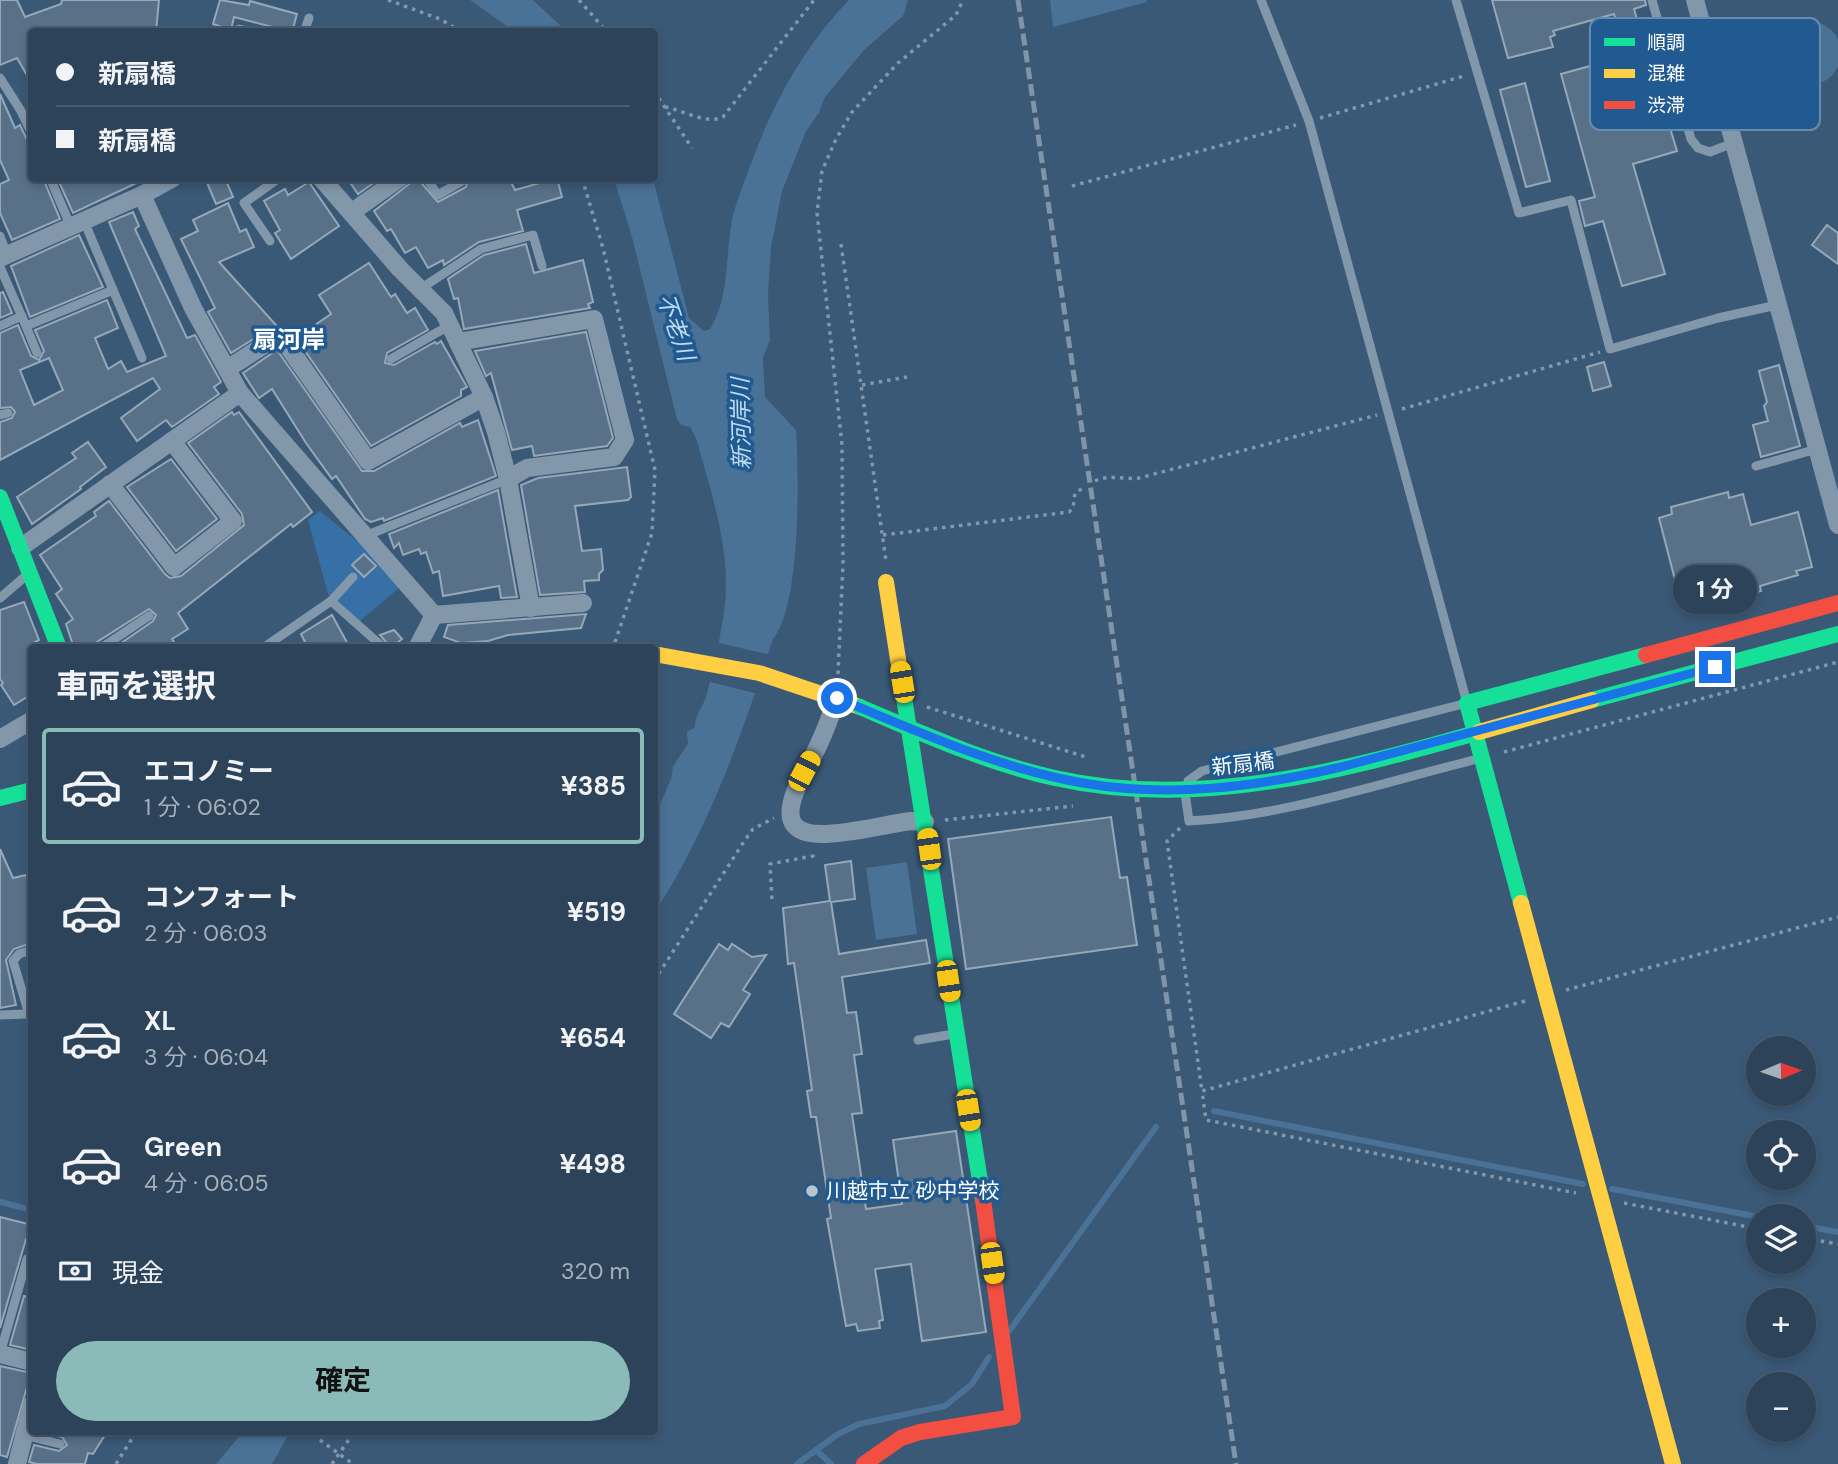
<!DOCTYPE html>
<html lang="ja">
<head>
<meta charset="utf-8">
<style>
  body { margin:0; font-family:"DM Sans","Noto Sans JP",sans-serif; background:#344a5f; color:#f1f3f6; height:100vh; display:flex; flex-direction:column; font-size:26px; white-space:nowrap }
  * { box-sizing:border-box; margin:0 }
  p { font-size:23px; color:#a6b0ba }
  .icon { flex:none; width:38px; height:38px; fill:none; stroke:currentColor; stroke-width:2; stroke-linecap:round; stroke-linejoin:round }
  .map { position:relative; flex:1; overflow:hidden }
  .sheet { position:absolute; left:28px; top:644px; width:630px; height:791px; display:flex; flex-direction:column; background:#2c4359; border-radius:7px; box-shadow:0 4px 10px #0003,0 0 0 2px #485c6f }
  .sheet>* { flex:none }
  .guide { position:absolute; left:28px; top:28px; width:630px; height:154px; border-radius:7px; box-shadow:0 4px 10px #0003,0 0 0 2px #485c6f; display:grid; align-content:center; height:154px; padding:0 28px; background:#2c4359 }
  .needle { width:46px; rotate:88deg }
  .buttons { position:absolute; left:1746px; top:1036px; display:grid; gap:14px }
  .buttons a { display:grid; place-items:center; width:70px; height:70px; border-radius:50%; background:#2c4359; box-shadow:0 4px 10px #0003,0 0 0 2px #485c6f; font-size:35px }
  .end { position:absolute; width:32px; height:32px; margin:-16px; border:9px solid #1a73e8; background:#fff; box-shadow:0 0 0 4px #fff }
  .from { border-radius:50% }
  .bubble { position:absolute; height:49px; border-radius:24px; background:#2c4359; box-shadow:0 4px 10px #0003,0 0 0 2px #485c6f; font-size:23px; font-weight:700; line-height:49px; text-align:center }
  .car { position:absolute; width:21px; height:42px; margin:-21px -10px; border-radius:9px; box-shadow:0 0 5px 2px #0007; background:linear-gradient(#f5c518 24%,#345 0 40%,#f5c518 0 76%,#345 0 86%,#f5c518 0) }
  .guide b { display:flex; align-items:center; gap:24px; height:66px; font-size:26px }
  .guide b+b { border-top:2px solid #485c6f }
  .guide i { width:18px; height:18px; background:#f1f3f6 }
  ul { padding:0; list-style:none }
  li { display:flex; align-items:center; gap:21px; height:116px; margin:0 14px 10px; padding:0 14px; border:4px solid transparent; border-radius:7px }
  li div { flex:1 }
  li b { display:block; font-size:26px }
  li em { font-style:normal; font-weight:700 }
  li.active { border-color:#8bbbb9 }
  li>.icon { width:63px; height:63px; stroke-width:1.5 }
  h2 { padding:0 28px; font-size:32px; line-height:84px }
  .pay { display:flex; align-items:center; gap:18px; height:77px; padding:0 28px; font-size:26px }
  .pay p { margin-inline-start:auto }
  .cta { display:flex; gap:14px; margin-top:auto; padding:14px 28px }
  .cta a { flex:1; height:80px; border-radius:42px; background:#8bbbb9; color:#111; font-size:28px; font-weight:700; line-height:80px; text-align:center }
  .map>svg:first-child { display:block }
</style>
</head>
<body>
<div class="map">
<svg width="1838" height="1464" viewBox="0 0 1838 1464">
  <rect width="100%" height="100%" fill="#3a5977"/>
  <polygon fill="#3670a6" points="320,511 368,550 400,587 360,621 328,594 308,520"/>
  <g fill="#4a7196">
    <polygon points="470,0 533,0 566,31 514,31"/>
    <path d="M 849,0 L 908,0 L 903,16 L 864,50 L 825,97 L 819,113 L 806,131 L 782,191 L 771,247 L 768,295 L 770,340 L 763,358 L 765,397 L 796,430 C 799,475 801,606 773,639 C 742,734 710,827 655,912 L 655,816 L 671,779 L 673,766 L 688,744 L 687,732 L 695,727 C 695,715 702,708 706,697 C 713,671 719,644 723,618 C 734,558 712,495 696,438 L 690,427 L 681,425 L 677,419 L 632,237 L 614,179 L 653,179 L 689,318 L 704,331 L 710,329 C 730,296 725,257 732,220 C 736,202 743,186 749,169 C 772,105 802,49 849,0 Z"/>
    <polygon points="1050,0 1146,0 1147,2 1053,27"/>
    <circle cx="1809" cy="53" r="32"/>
    <polygon points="907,862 917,934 876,940 866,868"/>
    <polygon points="243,1432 290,1432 272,1464 216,1464"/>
  </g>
  <polygon fill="#3a5977" points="715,642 771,655 758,694 706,681"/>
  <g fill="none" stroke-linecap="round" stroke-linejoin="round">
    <g stroke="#4a7196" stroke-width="6">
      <polyline points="1214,1111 1583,1184"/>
      <polyline points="1612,1189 1759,1217"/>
      <polyline points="0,1202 32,1210"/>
      <polyline points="1804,1226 1838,1232"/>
      <polyline points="1010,1330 1156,1127"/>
      <polyline points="816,1450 831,1464"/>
      <polyline points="797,1464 838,1434 859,1424 945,1406 972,1384 989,1357"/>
    </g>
  </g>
  <g fill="#587188" stroke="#96a8b8" stroke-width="2" fill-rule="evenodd">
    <polygon points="0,0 17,0 25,17 61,4 62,0 159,0 156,32 116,27 115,32 32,32 32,84 17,58 0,65"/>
    <polygon points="220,0 249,5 250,1 297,14 292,32 234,17 231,30 213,24"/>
    <polygon points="1492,0 1645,0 1646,5 1634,9 1677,151 1633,164 1665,274 1622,286 1603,221 1585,226 1579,201 1595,197 1561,74 1626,56 1614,14 1553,31 1555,35 1550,37 1553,47 1508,58"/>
    <polygon points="1525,83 1550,181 1526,187 1500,90"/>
    <polygon points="0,94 15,128 20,125 26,138 32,141 32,178 43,178 60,219 12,240 0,213 0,184 9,180 0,160"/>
    <polygon points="67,178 147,178 73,213 59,182"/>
    <polygon points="205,178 225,178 233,197 216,204"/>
    <polygon points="347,178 373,178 375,182 358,194"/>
    <polygon points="417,178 438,202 466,187 468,178 509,178 515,190 557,178 562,197 517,210 523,231 479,242 444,265 443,260 428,268 416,247 405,253 391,229 387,231 374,211"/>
    <polygon points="309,182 339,226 291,259 275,233 280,230 264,201 285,189 288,195"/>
    <polygon points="228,203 240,232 246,229 254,247 219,262 276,325 231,353 208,312 215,308 181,239 198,231 193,220"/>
    <path d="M 133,212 L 139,226 L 135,229 L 187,338 L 195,335 L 221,382 L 214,387 L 219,394 L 172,427 L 166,420 L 137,441 L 121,418 L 160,389 L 153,378 L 0,460 L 0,422 L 12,418 L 15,412 L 11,407 L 0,408 L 0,333 L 18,325 L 31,356 L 39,360 L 44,351 L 35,330 L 107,300 L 118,328 L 95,338 L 108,369 L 121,361 L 127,372 L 166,356 L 109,222 ZM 49,358 L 63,390 L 34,405 L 20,370 Z"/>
    <polygon points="1827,225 1838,233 1838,264 1812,245"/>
    <polygon points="79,235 103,287 30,317 11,266"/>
    <polygon points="526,244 534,273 583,260 593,302 588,304 590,308 464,329 458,298 454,299 448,279 484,255"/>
    <polygon points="369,263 391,297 395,294 407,313 415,308 428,330 387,353 385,363 394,365 435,342 437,344 441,341 467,387 461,390 461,396 371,446 296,338 331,314 319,295"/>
    <polygon points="3,292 12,313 0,318 0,293"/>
    <polygon points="586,332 613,438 607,446 534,456 532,446 512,450 491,373 486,376 475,351"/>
    <polygon points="277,350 362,471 374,471 460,423 462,427 478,420 496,476 384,521 383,518 371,522 365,519 336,476 332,479 306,443 272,389 259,398 243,373"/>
    <polygon points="1604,362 1611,386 1593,391 1587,367"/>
    <polygon points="1779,365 1800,446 1761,457 1753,425 1768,421 1764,406 1767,402 1759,371"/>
    <polygon points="232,412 234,415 239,412 312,512 293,527 291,524 178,613 188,629 172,639 178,648 114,648 153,621 156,615 149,609 97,642 94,648 74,648 66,624 73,619 56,594 62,589 40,555 96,516 94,512 109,501 165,574 170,578 181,576 244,525 242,514 188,443"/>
    <polygon points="88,442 106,467 80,487 81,489 32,524 17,497 76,458 72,453"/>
    <polygon points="171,459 217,519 176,551 127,487"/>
    <polygon points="627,467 631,497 628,500 575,506 582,551 601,549 603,570 599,574 599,580 584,581 585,592 540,595 521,485 538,478"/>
    <polygon points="498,490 517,597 501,598 499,586 443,596 439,571 433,573 426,552 421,554 419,549 403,555 399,543 394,548 389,534"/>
    <polygon points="1728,492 1729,498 1743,494 1751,525 1798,512 1812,567 1796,571 1798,575 1760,586 1761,591 1683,611 1659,518 1672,514 1671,507"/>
    <polygon points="364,554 376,566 364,577 352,565"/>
    <polygon points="24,602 39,640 35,642 37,648 32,648 32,694 14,705 1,685 3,683 0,679 0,610"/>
    <polygon points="586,614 581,628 508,635 488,641 461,643 444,637 448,625"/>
    <polygon points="332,615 350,648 308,648 301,634"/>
    <polygon points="394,630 402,639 391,648 380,635"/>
    <polygon points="1111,817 1120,878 1127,877 1137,945 966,969 948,839"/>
    <polygon points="0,849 13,878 26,875 32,895 32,943 14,949 6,960 16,1005 0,1008"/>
    <polygon points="851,861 855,899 831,902 839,954 926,940 930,963 842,977 847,1013 856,1012 862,1054 854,1055 862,1113 852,1114 866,1209 902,1204 893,1140 956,1131 986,1332 922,1341 911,1264 875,1269 883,1320 879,1321 880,1328 858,1331 856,1324 846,1326 827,1219 831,1218 816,1117 811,1117 807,1091 812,1090 794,963 788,964 783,908 830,901 825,865"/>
    <polygon points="719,944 728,950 732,944 752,957 766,955 743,990 750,994 729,1027 721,1023 711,1038 674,1014"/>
    <polygon points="0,1217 32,1225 32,1241 26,1239 0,1328"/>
    <polygon points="24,1296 32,1298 32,1350 10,1345"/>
    <polygon points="0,1366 31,1373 7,1457 0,1455"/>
    <polygon points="39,1432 107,1432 93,1454 88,1453 85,1464 37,1464 29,1462 34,1445 59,1451 67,1445 62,1437"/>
  </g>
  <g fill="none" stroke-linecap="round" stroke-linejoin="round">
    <g stroke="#8297aa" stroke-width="3.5" stroke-dasharray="3.5 5" stroke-linecap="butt">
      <polyline points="388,0 440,19 462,32"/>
      <polyline points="579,0 607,32"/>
      <polyline points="654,91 692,148"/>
      <path d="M 665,107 C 683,110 706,125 723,117 L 814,0"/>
      <polyline points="1320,118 1464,76"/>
      <polyline points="582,178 603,248 655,470 652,533 613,648"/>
      <polyline points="1072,186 1296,125"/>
      <polyline points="841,244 886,561"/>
      <polyline points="862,385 907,377"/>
      <polyline points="1402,409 1600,352"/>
      <path d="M 1095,481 C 1109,474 1124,480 1139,478 L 1377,415"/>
      <polyline points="883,535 1069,512 1073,508 1075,493 1085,487"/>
      <polyline points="838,674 843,564 842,445 817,213 822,171 836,139 852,112 898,63 956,15 963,0"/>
      <polyline points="927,707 1089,758"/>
      <polyline points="1504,752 1838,662"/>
      <polyline points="945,820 1073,806"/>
      <polyline points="1180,828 1167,841 1202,1091"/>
      <polyline points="772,899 770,864 813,856 813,851"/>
      <polyline points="654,981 745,840 753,829 774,818"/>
      <polyline points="1566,990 1838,917"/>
      <polyline points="1525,1001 1202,1091 1206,1120 1576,1193"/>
      <polyline points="1624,1203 1759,1229"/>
      <polyline points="1804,1238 1838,1244"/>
      <polyline points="320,1440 353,1464"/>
      <polyline points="116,1464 136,1432"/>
      <polyline points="332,1464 354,1432"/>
    </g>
    <g stroke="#8297aa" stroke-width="9">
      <polyline points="1456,0 1519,213 1571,200 1610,349 1718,318 1777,305"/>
      <polyline points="1652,0 1691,139 1698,148 1710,152 1733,143"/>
      <polyline points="239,29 251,32"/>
      <polyline points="304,32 309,18"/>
      <polyline points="0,78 21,111 32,134"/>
      <polyline points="50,178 71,227"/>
      <polyline points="426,178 438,195 462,181"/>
      <polyline points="0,236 7,255"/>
      <polyline points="270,241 244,203 279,178"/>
      <polyline points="0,267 26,326 113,290 84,221"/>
      <polyline points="420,289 481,249 533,235 542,266"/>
      <polyline points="113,290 142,358"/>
      <polyline points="0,326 22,316"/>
      <polyline points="26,326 37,353"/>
      <polyline points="391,359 450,325"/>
      <polyline points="0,415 8,413"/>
      <polyline points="1756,466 1817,449"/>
      <polyline points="365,536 508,479"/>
      <polyline points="0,598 28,574"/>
      <polyline points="331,601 384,648"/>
      <polyline points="101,648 149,616"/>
      <polyline points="263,648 331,601 353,577"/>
      <polyline points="1188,781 1202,771 1467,703 1309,121 1261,0"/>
      <path d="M 1185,793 L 1189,821 C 1286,816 1384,782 1478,759"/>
      <polyline points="32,950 19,954 13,961 32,1024"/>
      <polyline points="0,1015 27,1014"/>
      <polyline points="918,1040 954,1034"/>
      <polyline points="0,1354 27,1259"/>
      <polyline points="24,1435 60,1444"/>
    </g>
    <g stroke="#8297aa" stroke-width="18">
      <polyline points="1695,0 1838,525"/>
      <polyline points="321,178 400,269 444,313 484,397 496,432 508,479 531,608"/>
      <polyline points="142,195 173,178"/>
      <polyline points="352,212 400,178"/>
      <polyline points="0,258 142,195 193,308 240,393 434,615 417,648"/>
      <polyline points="458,342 594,319 625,440 614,457 527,468 508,479"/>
      <polyline points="227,369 280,335 368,461 484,397"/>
      <polyline points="110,484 174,567 233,521 172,441"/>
      <polyline points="20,548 240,393"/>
      <polyline points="434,615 583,603"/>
      <path d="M 837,698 C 831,715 825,732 817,748 C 806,772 761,834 821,834 C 850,834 882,825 911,821 L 925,822"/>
      <polyline points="0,739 32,720"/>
      <polyline points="0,1354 32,1362"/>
      <polyline points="17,1464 32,1404"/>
    </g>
    <g stroke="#16e098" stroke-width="16">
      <polyline points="0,497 59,648"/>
      <polyline points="900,672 983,1200"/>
      <polyline points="1592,700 1838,634"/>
      <polyline points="0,798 32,790"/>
      <polyline points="1521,903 1467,703 1646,655"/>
    </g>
    <g stroke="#ffcf43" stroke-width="16">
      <polyline points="886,582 900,672"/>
      <polyline points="654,654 759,673 860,707"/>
      <polyline points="1521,903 1673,1464"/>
    </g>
    <g stroke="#f24e42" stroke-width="16">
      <polyline points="1646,655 1838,603"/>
      <polyline points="864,1464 901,1438 920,1432 1013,1417 983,1200"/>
    </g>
    <polyline stroke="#8195a9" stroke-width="5" stroke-dasharray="12 5" stroke-linecap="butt" points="1018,0 1236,1464"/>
    <path stroke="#16e098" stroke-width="16" d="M 860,707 C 923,734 987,763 1055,778 C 1196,810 1343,771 1479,732"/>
    <polyline stroke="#ffcf43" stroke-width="16" points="1479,732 1592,700"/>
  </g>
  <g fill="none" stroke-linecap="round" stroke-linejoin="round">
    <path stroke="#1a73e8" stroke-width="9" d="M 837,698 C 917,731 997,768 1083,783 C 1170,798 1256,787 1341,767 L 1715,667"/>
  </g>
  <circle fill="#bac5cf" stroke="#215a90" stroke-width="2.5" cx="812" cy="1191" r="7"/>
  <g text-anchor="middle" stroke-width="7" stroke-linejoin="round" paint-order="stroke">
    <g font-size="21" fill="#fff" stroke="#215a90">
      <text transform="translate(1243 764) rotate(-7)" y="7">新扇橋</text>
    </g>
    <g font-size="21" fill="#fff" stroke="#215a90" text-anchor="start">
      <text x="826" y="1198">川越市立 砂中学校</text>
    </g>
    <g font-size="23" font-style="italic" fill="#bedaf3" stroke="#215a90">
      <text transform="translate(676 327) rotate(71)" y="8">不老川</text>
      <text transform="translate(741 424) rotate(-91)" y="8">新河岸川</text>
    </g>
    <g font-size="24" font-weight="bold" fill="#fff" stroke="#215a90">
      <text x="289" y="348">扇河岸</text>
    </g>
  </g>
  <rect x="1590" y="18" width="230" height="112" rx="10" fill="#215a90" stroke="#648cb1" stroke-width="2"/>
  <rect x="1604" y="38" width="31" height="8" fill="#16e098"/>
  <rect x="1604" y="69" width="31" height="9" fill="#ffcf43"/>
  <rect x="1604" y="101" width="31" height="8" fill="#f24e42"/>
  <g font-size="19" fill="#fff">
    <text x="1647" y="49">順調</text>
    <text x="1647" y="80">混雑</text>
    <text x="1647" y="112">渋滞</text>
  </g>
</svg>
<div class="buttons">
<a><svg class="needle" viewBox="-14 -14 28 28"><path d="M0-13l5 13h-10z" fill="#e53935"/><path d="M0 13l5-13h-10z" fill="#a6b0ba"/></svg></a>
<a><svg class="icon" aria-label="locate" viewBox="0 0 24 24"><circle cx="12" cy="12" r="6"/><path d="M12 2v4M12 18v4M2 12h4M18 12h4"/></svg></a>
<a><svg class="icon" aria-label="layers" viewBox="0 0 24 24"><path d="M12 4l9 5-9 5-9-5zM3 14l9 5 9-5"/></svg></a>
<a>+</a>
<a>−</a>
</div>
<i class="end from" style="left:837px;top:698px"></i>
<i class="end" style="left:1715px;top:667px"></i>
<div class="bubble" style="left:1673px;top:565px;width:84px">1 分</div>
<i class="car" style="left:902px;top:682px;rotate:351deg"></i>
<i class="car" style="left:804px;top:771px;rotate:28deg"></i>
<i class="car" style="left:929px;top:849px;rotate:352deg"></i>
<i class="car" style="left:948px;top:981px;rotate:172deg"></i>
<i class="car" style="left:968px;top:1110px;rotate:171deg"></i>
<i class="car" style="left:992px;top:1263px;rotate:172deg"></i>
<div class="guide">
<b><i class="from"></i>新扇橋</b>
<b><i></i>新扇橋</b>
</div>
<section class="sheet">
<h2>車両を選択</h2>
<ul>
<li class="active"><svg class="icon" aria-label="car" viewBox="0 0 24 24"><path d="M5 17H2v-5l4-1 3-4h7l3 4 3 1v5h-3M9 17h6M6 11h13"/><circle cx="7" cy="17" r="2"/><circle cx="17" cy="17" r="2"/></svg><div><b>エコノミー</b><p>1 分 · 06:02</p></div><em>¥385</em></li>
<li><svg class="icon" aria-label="car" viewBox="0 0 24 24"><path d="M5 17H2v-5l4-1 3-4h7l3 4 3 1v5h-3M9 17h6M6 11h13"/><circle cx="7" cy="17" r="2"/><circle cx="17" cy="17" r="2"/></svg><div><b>コンフォート</b><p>2 分 · 06:03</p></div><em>¥519</em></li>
<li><svg class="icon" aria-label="car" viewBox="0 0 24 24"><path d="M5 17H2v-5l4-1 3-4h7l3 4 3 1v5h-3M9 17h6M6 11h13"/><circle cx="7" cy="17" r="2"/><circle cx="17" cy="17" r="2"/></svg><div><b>XL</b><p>3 分 · 06:04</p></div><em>¥654</em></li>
<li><svg class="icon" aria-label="car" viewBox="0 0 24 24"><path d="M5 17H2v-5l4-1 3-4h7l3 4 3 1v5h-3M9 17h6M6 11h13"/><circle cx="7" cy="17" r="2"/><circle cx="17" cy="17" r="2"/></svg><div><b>Green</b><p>4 分 · 06:05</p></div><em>¥498</em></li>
</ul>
<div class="pay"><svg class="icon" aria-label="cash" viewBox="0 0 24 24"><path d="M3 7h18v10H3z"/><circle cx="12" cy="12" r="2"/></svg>現金<p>320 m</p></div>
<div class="cta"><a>確定</a></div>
</section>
</div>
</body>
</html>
